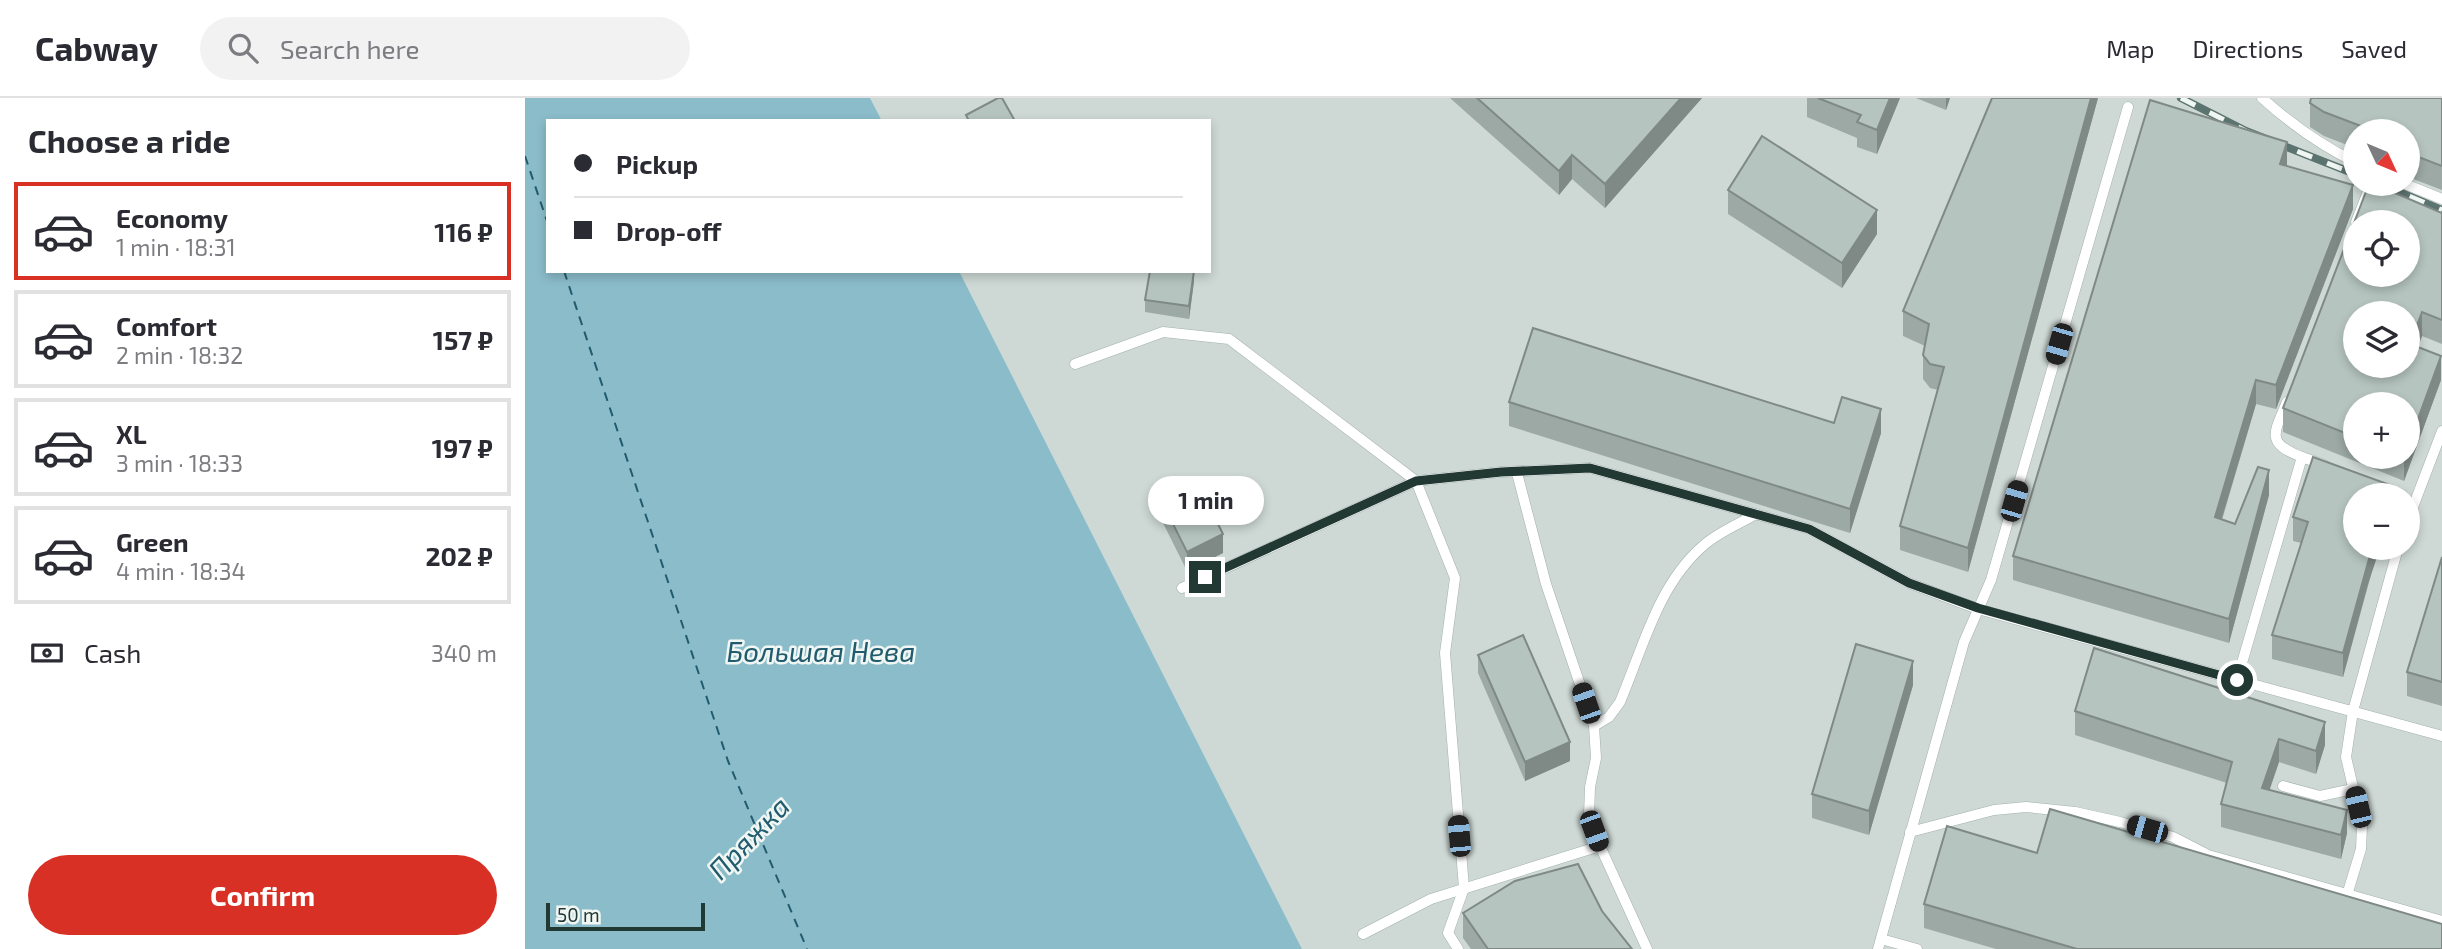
<!DOCTYPE html>
<html lang="en">
<head>
<meta charset="utf-8">
<style>
  body { margin:0; font-family:"Exo 2",sans-serif; background:#f2f2f3; color:#2b2b33; height:100vh; display:flex; flex-direction:column; font-size:26px; white-space:nowrap }
  * { box-sizing:border-box; margin:0 }
  p { font-size:23px; color:#7c7c81 }
  .icon { flex:none; width:38px; height:38px; fill:none; stroke:currentColor; stroke-width:2; stroke-linecap:round; stroke-linejoin:round }
  .map { position:relative; flex:1; overflow:hidden }
  .panel { display:flex; flex-direction:column; background:#fff; width:525px }
  .panel>* { flex:none }
  .hud { position:absolute; left:21px; top:21px; width:665px; height:154px; border-radius:0px; box-shadow:0 4px 10px #0003; display:grid; align-content:center; height:154px; padding:0 28px; background:#fff }
  .needle { width:46px; rotate:134deg }
  .fabs { position:absolute; left:1818px; top:21px; display:grid; gap:14px }
  .fabs a { display:grid; place-items:center; width:77px; height:77px; border-radius:50%; background:#fff; box-shadow:0 4px 10px #0003; font-size:35px }
  .scale { position:absolute; left:21px; bottom:18px; width:159px; box-sizing:border-box; padding-left:7px; border:4px solid #223833; border-top:0; font-size:19px; line-height:24px; white-space:nowrap; color:#223833; -webkit-text-stroke:5px #f0f6f3; paint-order:stroke }
  .end { position:absolute; width:32px; height:32px; margin:-16px; border:9px solid #223833; background:#fff; box-shadow:0 0 0 4px #fff }
  .from { border-radius:50% }
  .bubble { position:absolute; height:49px; border-radius:24px; background:#fff; box-shadow:0 4px 10px #0003; font-size:23px; font-weight:700; line-height:49px; text-align:center }
  .car { position:absolute; width:21px; height:42px; margin:-21px -10px; border-radius:9px; box-shadow:0 0 5px 2px #0007; background:linear-gradient(#222 24%,#8ab4d8 0 40%,#222 0 76%,#8ab4d8 0 86%,#222 0) }
  .hud b { display:flex; align-items:center; gap:24px; height:66px; font-size:26px }
  .hud b+b { border-top:2px solid #e1e1e2 }
  .hud i { width:18px; height:18px; background:#2b2b33 }
  ul { padding:0; list-style:none }
  li { display:flex; align-items:center; gap:21px; height:98px; margin:0 14px 10px; padding:0 14px; border:4px solid #e1e1e2; border-radius:0px }
  li div { flex:1 }
  li b { display:block; font-size:26px }
  li em { font-style:normal; font-weight:700 }
  li.on { border-color:#d93025 }
  li>.icon { width:63px; height:63px; stroke-width:1.5 }
  h2 { padding:0 28px; font-size:32px; line-height:84px }
  .pay { display:flex; align-items:center; gap:18px; height:77px; padding:0 28px; font-size:26px }
  .pay p { margin-inline-start:auto }
  .cta { display:flex; gap:14px; margin-top:auto; padding:14px 28px }
  .cta a { flex:1; height:80px; border-radius:42px; background:#d93025; color:#fff; font-size:28px; font-weight:700; line-height:80px; text-align:center }
  header { display:flex; align-items:center; gap:42px; box-sizing:border-box; height:98px; padding:0 35px; background:#fff; border-bottom:2px solid #e1e1e2 }
  header strong { font-size:33px }
  nav { display:flex; gap:38px; margin-inline-start:auto; font-size:24px }
  .search { width:490px; height:63px; background:#f2f2f3; display:flex; align-items:center; gap:18px; box-sizing:border-box; padding:0 24px; border-radius:38px; color:#7c7c81; font-size:26px }
  main { display:flex; flex:1; min-height:0 }
  .map>svg:first-child { display:block }
</style>
</head>
<body>
<header>
<strong>Cabway</strong>
<div class="search"><svg class="icon" aria-label="search" viewBox="0 0 24 24"><circle cx="10" cy="10" r="6"/><path d="M15 15l6 6"/></svg>Search here</div>
<nav><a>Map</a><a>Directions</a><a>Saved</a></nav>
</header>
<main>
<section class="panel">
<h2>Choose a ride</h2>
<ul>
<li class="on"><svg class="icon" aria-label="car" viewBox="0 0 24 24"><path d="M5 17H2v-5l4-1 3-4h7l3 4 3 1v5h-3M9 17h6M6 11h13"/><circle cx="7" cy="17" r="2"/><circle cx="17" cy="17" r="2"/></svg><div><b>Economy</b><p>1 min · 18:31</p></div><em>116 ₽</em></li>
<li><svg class="icon" aria-label="car" viewBox="0 0 24 24"><path d="M5 17H2v-5l4-1 3-4h7l3 4 3 1v5h-3M9 17h6M6 11h13"/><circle cx="7" cy="17" r="2"/><circle cx="17" cy="17" r="2"/></svg><div><b>Comfort</b><p>2 min · 18:32</p></div><em>157 ₽</em></li>
<li><svg class="icon" aria-label="car" viewBox="0 0 24 24"><path d="M5 17H2v-5l4-1 3-4h7l3 4 3 1v5h-3M9 17h6M6 11h13"/><circle cx="7" cy="17" r="2"/><circle cx="17" cy="17" r="2"/></svg><div><b>XL</b><p>3 min · 18:33</p></div><em>197 ₽</em></li>
<li><svg class="icon" aria-label="car" viewBox="0 0 24 24"><path d="M5 17H2v-5l4-1 3-4h7l3 4 3 1v5h-3M9 17h6M6 11h13"/><circle cx="7" cy="17" r="2"/><circle cx="17" cy="17" r="2"/></svg><div><b>Green</b><p>4 min · 18:34</p></div><em>202 ₽</em></li>
</ul>
<div class="pay"><svg class="icon" aria-label="cash" viewBox="0 0 24 24"><path d="M3 7h18v10H3z"/><circle cx="12" cy="12" r="2"/></svg>Cash<p>340 m</p></div>
<div class="cta"><a>Confirm</a></div>
</section>
<div class="map">
<svg width="1917" height="851" viewBox="0 0 1917 851">
  <rect width="100%" height="100%" fill="#e0e9e6"/>
  <path fill="#ced9d5" fill-rule="evenodd" d="M 345,0 L 1917,0 L 1917,851 L 777,851 L 434,173 L 684,173 L 684,23 L 357,23 ZM 1830,33 L 1883,33 L 1883,86 L 1830,86 ZM 1830,124 L 1883,124 L 1883,177 L 1830,177 ZM 1830,215 L 1883,215 L 1883,268 L 1830,268 ZM 1830,306 L 1883,306 L 1883,359 L 1830,359 ZM 1830,397 L 1883,397 L 1883,450 L 1830,450 Z"/>
  <polygon fill="#8bbcca" points="0,0 345,0 357,23 23,23 23,173 434,173 777,851 0,851"/>
  <g fill="none" stroke-linecap="round" stroke-linejoin="round">
    <g stroke="#215c6e" stroke-width="2" stroke-dasharray="9 7" stroke-linecap="butt">
      <polyline points="0,58 23,126"/>
      <polyline points="39,173 203,663 282,851"/>
    </g>
    <defs>
      <g id="service">
        <path d="M 1737,0 C 1766,26 1795,47 1830,64"/>
        <polyline points="1880,86 1917,101"/>
        <polyline points="1831,124 1846,86"/>
        <polyline points="550,266 638,234 704,241 891,383 930,480 920,555 939,790 923,835 933,851"/>
        <path d="M 1762,304 C 1749,335 1740,345 1777,359"/>
        <polyline points="992,375 1021,486 1069,628 1071,660 1065,689 1064,718 1075,748"/>
        <polyline points="1855,389 1877,397"/>
        <polyline points="1883,422 1917,333"/>
        <polyline points="657,490 891,383 976,374 1065,370 1284,431 1384,485 1453,511 1917,638"/>
        <polyline points="1712,582 1777,359 1799,367"/>
        <path d="M 1069,628 L 1084,619 L 1095,604 C 1118,550 1133,486 1179,447 C 1194,434 1214,426 1231,416"/>
        <polyline points="1758,688 1795,698 1828,691"/>
        <polyline points="1385,734 1469,712 1501,709 1550,714 1595,724 1648,739 1683,757 1917,823"/>
        <polyline points="1822,797 1836,751 1837,728 1821,659 1828,613 1873,450"/>
        <polyline points="838,836 906,801 1075,748 1122,851"/>
        <polyline points="1356,841 1392,851"/>
        <polyline points="1353,851 1439,544 1466,482 1603,9"/>
      </g>
    </defs>
    <use href="#service" stroke="#a3b0ad" stroke-width="11"/>
    <use href="#service" stroke="#fff" stroke-width="10"/>
    <defs>
      <g id="rail">
        <polyline points="1656,0 1721,33 1830,76"/>
        <polyline points="1855,86 1917,112"/>
      </g>
    </defs>
    <use href="#rail" stroke="#5c746f" stroke-width="8"/>
    <use href="#rail" stroke="#f0f6f3" stroke-width="5" stroke-dasharray="16" stroke-linecap="butt"/>
  </g>
  <g fill="#9ca9a4" fill-rule="evenodd">
    <polygon points="925,0 1177,0 1080,110 1047,81 1034,97"/>
    <polygon points="1282,0 1375,0 1352,56 1332,49 1332,40 1282,19"/>
    <polygon points="1391,0 1425,0 1421,12"/>
    <polygon points="1573,0 1443,474 1375,452 1375,428 1413,292 1405,290 1398,281 1398,257 1400,248 1378,238 1378,213"/>
    <polygon points="1917,0 1917,92 1883,79 1883,33 1830,33 1830,50 1799,38 1785,29 1785,5"/>
    <polygon points="1762,68 1828,111 1751,311 1731,306 1697,422 1710,426 1744,397 1704,545 1488,482 1488,458"/>
    <polygon points="1203,92 1352,136 1317,190 1203,116"/>
    <path d="M 1917,115 L 1917,246 L 1897,238 L 1893,249 L 1916,282 L 1879,383 L 1758,334 L 1758,310 ZM 1830,306 L 1883,359 L 1830,359 Z"/>
    <polygon points="669,183 664,221 620,214 620,202"/>
    <polygon points="984,304 1356,335 1325,435 984,328"/>
    <polygon points="1868,397 1818,579 1747,561 1747,537 1776,445 1768,443 1768,419"/>
    <polygon points="636,402 698,455 662,473 636,421"/>
    <polygon points="1917,459 1917,608 1882,598 1882,574"/>
    <polygon points="953,557 1045,663 1000,683 953,575"/>
    <polygon points="1388,587 1344,737 1287,720 1287,696"/>
    <polygon points="1550,613 1800,647 1791,676 1754,664 1745,691 1822,735 1816,761 1696,729 1696,706 1702,685 1550,637"/>
    <polygon points="1399,806 1917,851 1471,851 1399,830"/>
    <polygon points="1077,813 1107,851 946,851 938,840 938,815"/>
  </g>
  <g fill="#7f8986">
    <polygon points="1156,0 1177,0 1080,110 1080,86"/>
    <polygon points="1365,0 1375,0 1352,56 1352,32"/>
    <polygon points="1421,0 1425,0 1421,12"/>
    <polygon points="1566,0 1573,0 1443,474 1443,450"/>
    <polygon points="1762,44 1762,68 1755,66"/>
    <polygon points="1047,57 1047,81 1034,97 1034,73"/>
    <polygon points="1828,87 1828,111 1751,311 1751,287"/>
    <polygon points="1352,112 1352,136 1317,190 1317,165"/>
    <polygon points="669,173 669,183 664,221 664,208"/>
    <polygon points="1897,214 1897,238 1885,270 1885,246"/>
    <polygon points="1916,258 1916,282 1879,383 1879,359 1883,359 1883,348"/>
    <polygon points="1731,282 1731,306 1690,443 1690,419"/>
    <polygon points="1356,311 1356,335 1325,435 1325,411"/>
    <polygon points="1744,372 1744,397 1704,545 1704,521"/>
    <polygon points="698,436 698,455 662,473 662,454"/>
    <polygon points="1847,450 1855,450 1843,486 1818,579 1818,555"/>
    <polygon points="1388,563 1388,587 1344,737 1344,713"/>
    <polygon points="1800,624 1800,647 1791,676 1791,653"/>
    <polygon points="1754,641 1754,664 1737,713 1737,690"/>
    <polygon points="1045,644 1045,663 1000,683 1000,664"/>
    <polygon points="1822,712 1822,735 1816,761 1816,737"/>
  </g>
  <g fill="#b5c4bf" stroke="#7f8986" stroke-width="2" fill-rule="evenodd">
    <polygon points="473,0 477,0 490,23 444,23 441,17"/>
    <polygon points="952,0 1156,0 1080,86 1047,57 1034,73"/>
    <polygon points="1293,0 1365,0 1352,32 1332,24 1336,17"/>
    <polygon points="1467,0 1566,0 1443,450 1375,428 1419,269 1405,266 1398,257 1404,226 1378,213"/>
    <polygon points="1786,0 1917,0 1917,68 1883,55 1886,48 1883,47 1883,33 1849,33 1799,14 1785,5"/>
    <polygon points="1625,2 1762,44 1755,66 1828,87 1751,287 1731,282 1690,419 1710,426 1733,369 1744,372 1704,521 1488,458"/>
    <polygon points="1237,38 1352,112 1317,165 1203,92"/>
    <path d="M 1849,86 L 1917,115 L 1917,222 L 1897,214 L 1885,246 L 1916,258 L 1883,348 L 1883,306 L 1830,306 L 1830,339 L 1758,310 L 1837,104 L 1842,91 L 1846,92 ZM 1830,124 L 1883,124 L 1883,177 L 1830,177 ZM 1830,215 L 1883,215 L 1883,268 L 1830,268 Z"/>
    <polygon points="625,173 669,173 664,208 620,202"/>
    <polygon points="1008,230 1309,325 1317,299 1356,311 1325,411 984,304"/>
    <polygon points="1788,359 1868,388 1865,397 1830,397 1830,450 1847,450 1818,555 1747,537 1783,424 1768,419"/>
    <polygon points="672,384 698,436 662,454 636,402"/>
    <polygon points="1917,459 1917,584 1882,574"/>
    <polygon points="998,537 1045,644 1000,664 953,557"/>
    <polygon points="1331,546 1388,563 1344,713 1287,696"/>
    <polygon points="1569,550 1800,624 1791,653 1754,641 1737,690 1822,712 1816,737 1696,706 1707,664 1550,613"/>
    <polygon points="1525,711 1917,826 1917,851 1552,851 1399,806 1422,728 1512,755"/>
    <polygon points="1053,766 1077,813 1107,851 963,851 938,815 990,783"/>
  </g>
  <g fill="none" stroke-linecap="round" stroke-linejoin="round">
    <polyline stroke="#223833" stroke-width="9" points="680,479 891,383 976,374 1065,370 1284,431 1384,485 1453,510 1712,582"/>
  </g>
  <g text-anchor="middle" stroke-width="5" stroke-linejoin="round" paint-order="stroke">
    <g font-size="28" font-style="italic" fill="#215c6e" stroke="#f0f6f3">
      <text x="296" y="564">Большая Нева</text>
      <text transform="translate(224 740) rotate(-46)" y="10">Пряжка</text>
    </g>
  </g>
</svg>
<div class="fabs">
<a><svg class="needle" viewBox="-14 -14 28 28"><path d="M0-13l5 13h-10z" fill="#e53935"/><path d="M0 13l5-13h-10z" fill="#7c7c81"/></svg></a>
<a><svg class="icon" aria-label="locate" viewBox="0 0 24 24"><circle cx="12" cy="12" r="6"/><path d="M12 2v4M12 18v4M2 12h4M18 12h4"/></svg></a>
<a><svg class="icon" aria-label="layers" viewBox="0 0 24 24"><path d="M12 4l9 5-9 5-9-5zM3 14l9 5 9-5"/></svg></a>
<a>+</a>
<a>−</a>
</div>
<div class="scale">50 m</div>
<i class="end from" style="left:1712px;top:582px"></i>
<i class="end" style="left:680px;top:479px"></i>
<div class="bubble" style="left:623px;top:378px;width:116px">1 min</div>
<i class="car" style="left:1534px;top:246px;rotate:196deg"></i>
<i class="car" style="left:1489px;top:403px;rotate:16deg"></i>
<i class="car" style="left:1061px;top:605px;rotate:341deg"></i>
<i class="car" style="left:1833px;top:709px;rotate:347deg"></i>
<i class="car" style="left:1622px;top:731px;rotate:286deg"></i>
<i class="car" style="left:1069px;top:733px;rotate:160deg"></i>
<i class="car" style="left:934px;top:738px;rotate:355deg"></i>
<div class="hud">
<b><i class="from"></i>Pickup</b>
<b><i></i>Drop-off</b>
</div>
</div>
</main>
</body>
</html>
